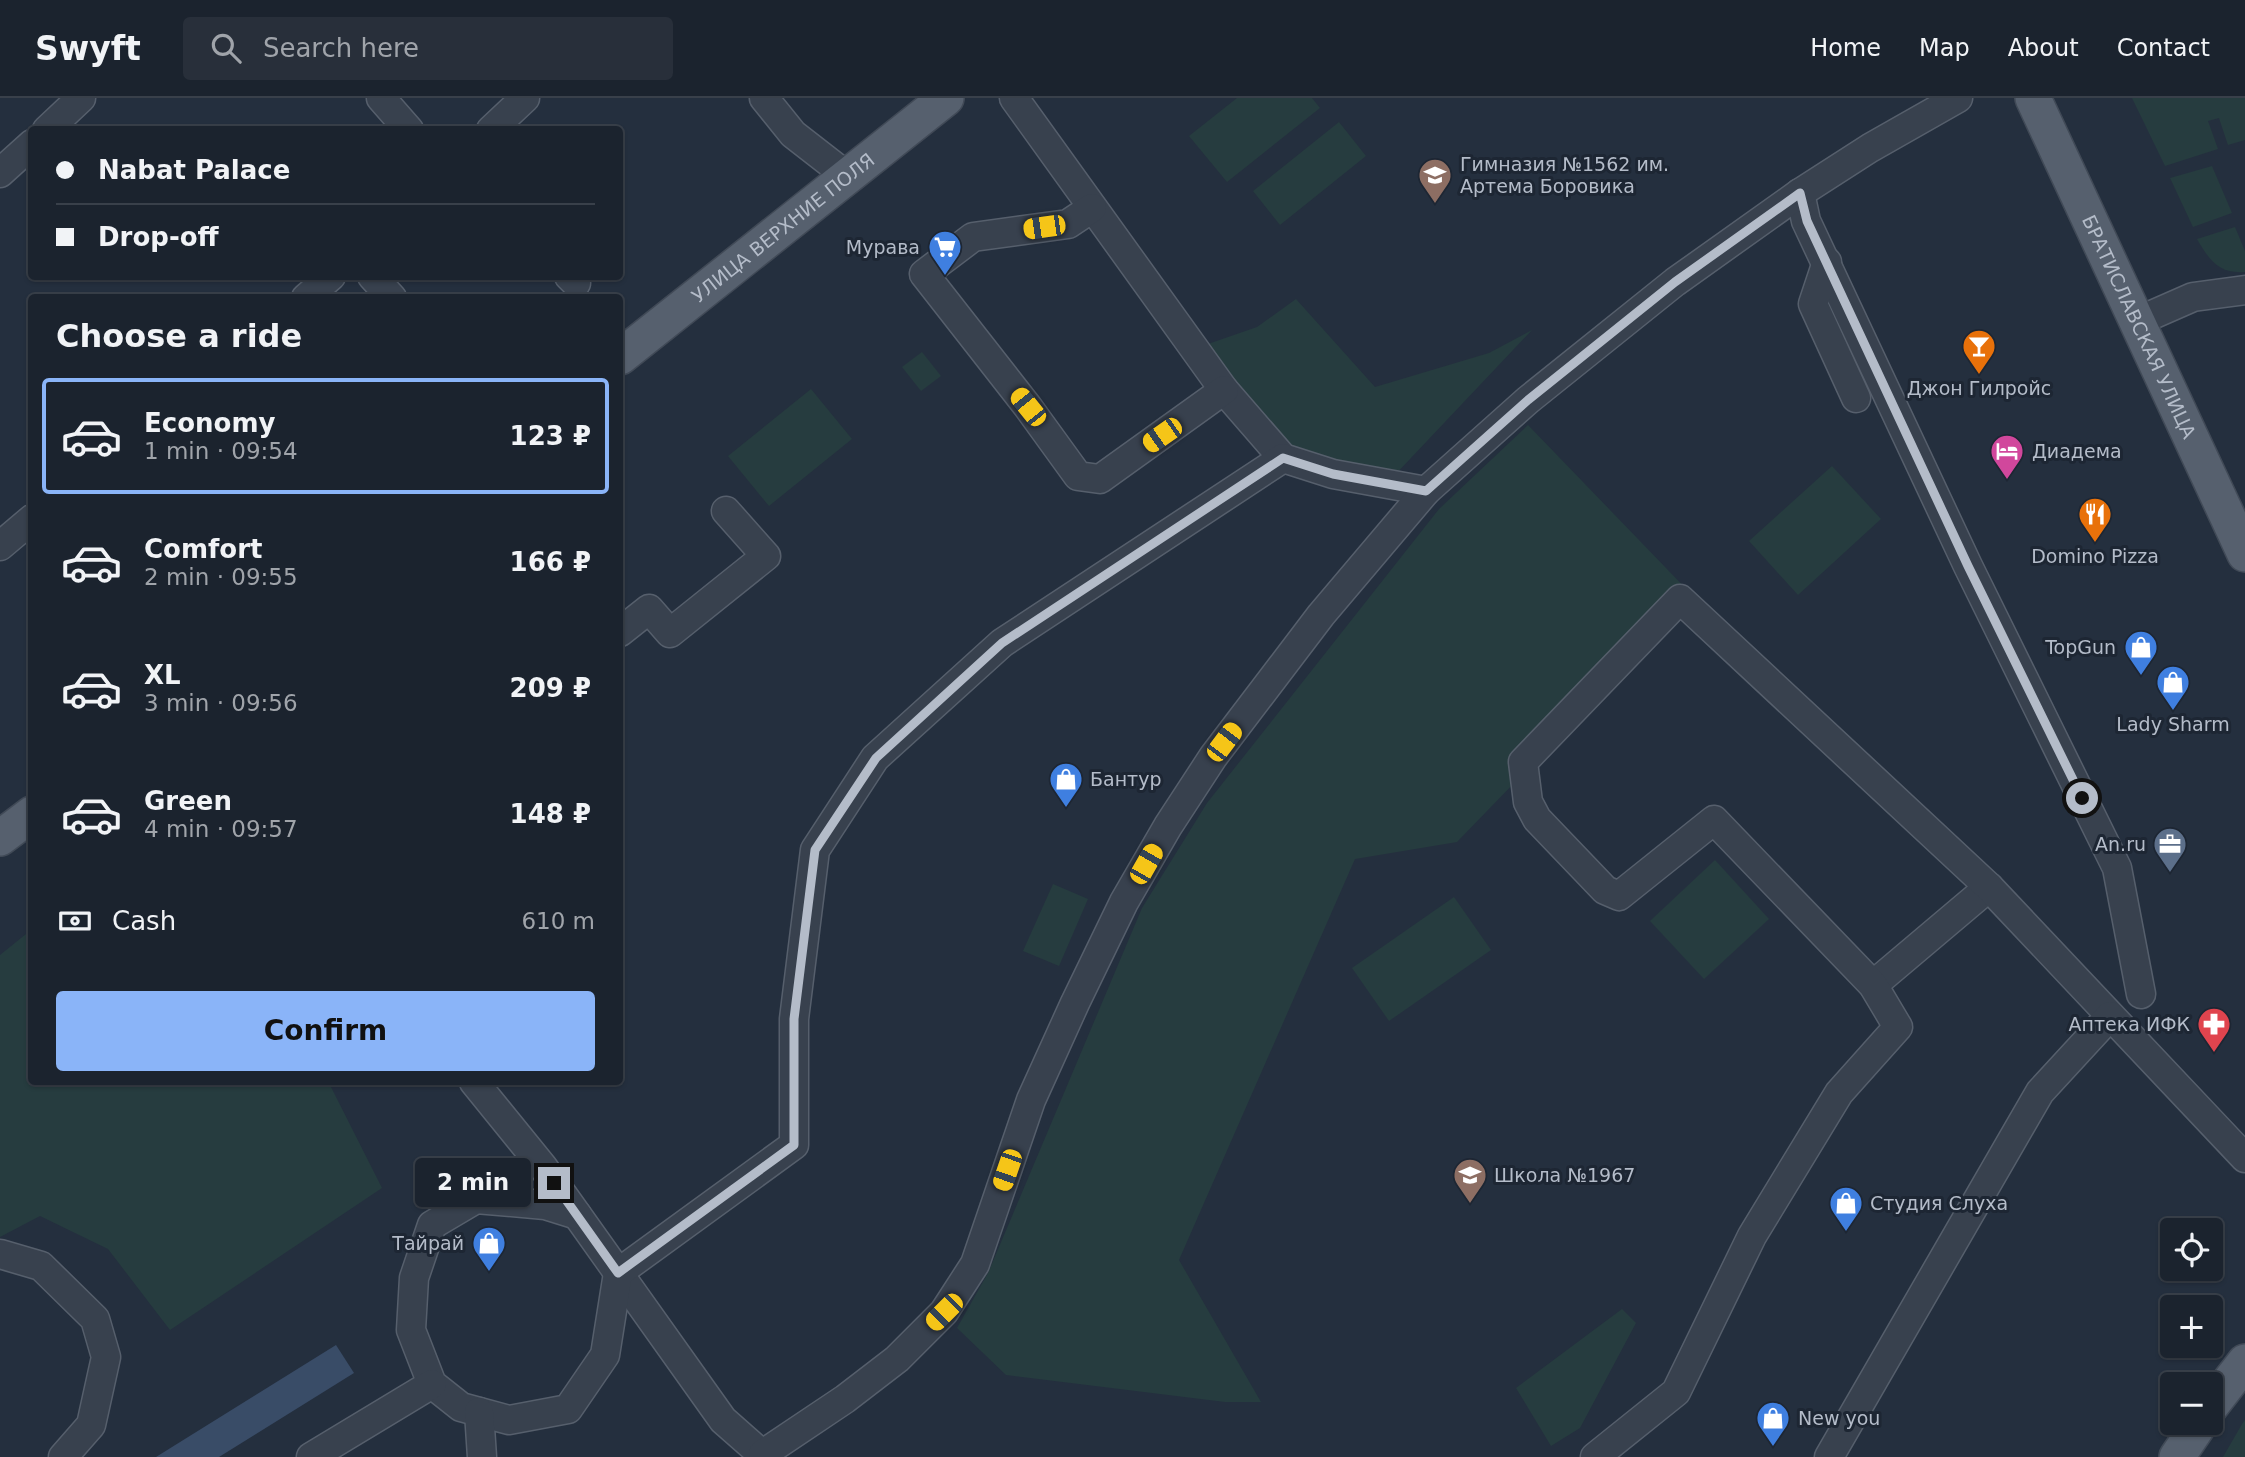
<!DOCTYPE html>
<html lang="en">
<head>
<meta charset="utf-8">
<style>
  body { margin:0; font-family:"DejaVu Sans",sans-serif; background:#282f3a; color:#f1f3f6; height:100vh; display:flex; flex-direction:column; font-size:26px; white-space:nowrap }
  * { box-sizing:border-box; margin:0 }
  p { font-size:23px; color:#a0a4aa }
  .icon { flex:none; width:38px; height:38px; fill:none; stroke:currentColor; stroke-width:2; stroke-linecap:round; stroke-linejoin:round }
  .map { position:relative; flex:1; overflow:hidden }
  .sheet { position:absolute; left:28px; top:196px; width:595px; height:791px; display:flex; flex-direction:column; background:#1b232e; border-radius:7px; box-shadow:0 2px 5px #0004,0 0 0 2px #39404a }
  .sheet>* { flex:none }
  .hud { position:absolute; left:28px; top:28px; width:595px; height:154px; border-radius:7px; box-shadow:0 2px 5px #0004,0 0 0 2px #39404a; display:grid; align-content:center; height:154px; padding:0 28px; background:#1b232e }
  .controls { position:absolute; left:2160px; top:1120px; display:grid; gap:14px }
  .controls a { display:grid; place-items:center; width:63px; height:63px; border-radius:7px; background:#1b232e; box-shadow:0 2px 5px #0004,0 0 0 2px #39404a; font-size:35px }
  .end { position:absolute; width:32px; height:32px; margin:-16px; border:9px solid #b4bcc9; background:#111; box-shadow:0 0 0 4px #111 }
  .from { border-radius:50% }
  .bubble { position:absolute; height:49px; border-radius:7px; background:#1b232e; box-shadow:0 2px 5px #0004,0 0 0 2px #39404a; font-size:23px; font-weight:800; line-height:49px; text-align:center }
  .car { position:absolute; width:21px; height:42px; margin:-21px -10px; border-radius:9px; box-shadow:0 0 5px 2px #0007; background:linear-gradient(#f5c518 24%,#345 0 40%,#f5c518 0 76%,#345 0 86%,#f5c518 0) }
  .hud b { display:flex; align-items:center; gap:24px; height:66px; font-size:26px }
  .hud b+b { border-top:2px solid #39404a }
  .hud i { width:18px; height:18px; background:#f1f3f6 }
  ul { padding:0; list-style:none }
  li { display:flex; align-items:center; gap:21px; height:116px; margin:0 14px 10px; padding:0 14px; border:4px solid transparent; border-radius:7px }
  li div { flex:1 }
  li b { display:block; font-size:26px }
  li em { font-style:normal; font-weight:800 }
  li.on { border-color:#8ab4f8 }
  li>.icon { width:63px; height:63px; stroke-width:1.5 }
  h2 { padding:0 28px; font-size:32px; line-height:84px }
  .pay { display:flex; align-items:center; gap:18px; height:77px; padding:0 28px; font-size:26px }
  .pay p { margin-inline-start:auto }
  .action { display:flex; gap:14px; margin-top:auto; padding:14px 28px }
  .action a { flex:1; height:80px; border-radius:7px; background:#8ab4f8; color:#111; font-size:28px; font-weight:800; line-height:80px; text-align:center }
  header { display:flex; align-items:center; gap:42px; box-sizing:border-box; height:98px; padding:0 35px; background:#1b232e; border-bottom:2px solid #39404a }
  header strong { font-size:33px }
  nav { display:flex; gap:38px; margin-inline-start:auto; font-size:24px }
  .search { width:490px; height:63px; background:#282f3a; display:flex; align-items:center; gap:18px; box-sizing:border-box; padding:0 24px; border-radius:7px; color:#a0a4aa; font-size:26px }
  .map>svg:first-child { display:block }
</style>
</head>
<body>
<header>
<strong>Swyft</strong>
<div class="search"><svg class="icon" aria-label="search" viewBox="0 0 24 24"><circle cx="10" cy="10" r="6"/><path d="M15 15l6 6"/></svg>Search here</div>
<nav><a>Home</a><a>Map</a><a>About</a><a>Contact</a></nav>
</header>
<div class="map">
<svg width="2245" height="1359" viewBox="0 0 2245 1359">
  <rect width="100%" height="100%" fill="#242f3e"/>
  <g fill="#263c3f">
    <polygon points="1237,0 1312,0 1320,10 1227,84 1189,38"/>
    <polygon points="2132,0 2245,0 2245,42 2228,47 2219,20 2208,23 2218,51 2165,68"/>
    <polygon points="1339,24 1366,58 1280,127 1253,93"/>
    <polygon points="2212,68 2232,115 2193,129 2170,80"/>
    <path d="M 2235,129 L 2245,153 L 2245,174 C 2219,176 2209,162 2197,141 Z"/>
    <polygon points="1296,201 1375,289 1489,255 1532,232 1393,379 1290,349 1205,247 1257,229"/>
    <polygon points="922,254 941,278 921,293 902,269"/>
    <polygon points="811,291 852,341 769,408 728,358"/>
    <polygon points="1528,327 1694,499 1457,744 1355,761 1179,1162 1261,1304 1225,1304 1006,1277 957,1230 988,1175 1142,810 1207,705 1439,411"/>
    <polygon points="1832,368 1881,421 1798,497 1749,443"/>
    <polygon points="1715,762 1769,821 1704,881 1650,823"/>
    <polygon points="1053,786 1088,801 1059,868 1023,853"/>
    <polygon points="1454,799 1491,852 1389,923 1352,870"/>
    <polygon points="31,832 32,984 330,984 330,987 382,1090 170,1232 108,1151 40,1118 0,1139 0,857"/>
    <polygon points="1622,1211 1636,1225 1580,1330 1551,1348 1516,1290"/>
    <polygon points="2245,1322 2245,1359 2223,1359 2242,1326"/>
  </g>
  <polygon fill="#394c67" points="336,1247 354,1275 219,1359 156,1359"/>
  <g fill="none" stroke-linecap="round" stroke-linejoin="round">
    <defs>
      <g id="minor">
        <polyline points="381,0 409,32"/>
        <polyline points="764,0 793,36 847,78"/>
        <polyline points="1014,0 1224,292 1283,360 1333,376 1426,393"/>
        <polyline points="47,32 81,0"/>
        <polyline points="491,32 525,0"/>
        <polyline points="0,75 32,46"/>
        <polyline points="1800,95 1806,123 1968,468 2117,770 2141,896"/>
        <polyline points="1092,110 1068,126 973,139 924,176 1028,309 1078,378 1100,381 1224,292"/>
        <polyline points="1827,164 1813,206 1856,300"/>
        <polyline points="372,178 392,200"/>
        <polyline points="569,178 576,185"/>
        <polyline points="306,200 331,178"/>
        <polyline points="2136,224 2193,199 2245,192"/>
        <polyline points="0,448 32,421"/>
        <polyline points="620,534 649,511 670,535 766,458 726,413"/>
        <polyline points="1873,887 1989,789"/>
        <polyline points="474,984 543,1069 723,1322 765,1359"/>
        <polyline points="577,1117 545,1107 476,1101 432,1127 414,1180 411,1232 432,1286 461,1309 509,1322 568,1311 605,1257 618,1175 794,1047 794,921 815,752 875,660 1002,545 1283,360"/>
        <polyline points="0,1156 41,1168 95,1221 106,1259 91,1327 63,1359"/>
        <polyline points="479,1314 482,1359"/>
        <polyline points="763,1356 845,1301 897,1261 944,1214 975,1166 1031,1002 1075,905 1124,804 1168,728 1213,659 1321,517 1426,393 1528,302 1675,184 1800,95 1870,50 1958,0"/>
        <polyline points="311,1359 432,1286"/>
        <polyline points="1595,1359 1676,1294 1752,1138 1839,995 1898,929 1873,887 1714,722 1619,798 1605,792 1537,721 1528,704 1523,664 1680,501 1989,789 2245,1060"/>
        <polyline points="1829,1359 2040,994 2110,918"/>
      </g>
      <g id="major">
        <path id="s1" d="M 2033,0 L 2245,456"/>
        <path id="s2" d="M 620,259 L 946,0"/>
        <polyline points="0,740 32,716"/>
        <polyline points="2210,1309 2245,1264"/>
        <polyline points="2177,1359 2200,1325"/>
      </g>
    </defs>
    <use href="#minor" stroke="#565f6c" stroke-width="31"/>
    <use href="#major" stroke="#414a57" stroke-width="38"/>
    <use href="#minor" stroke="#38414e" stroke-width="28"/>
    <use href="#major" stroke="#56606e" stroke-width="35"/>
  </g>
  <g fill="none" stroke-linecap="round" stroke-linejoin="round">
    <polyline stroke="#b4bcc9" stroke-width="9" points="554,1085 618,1175 794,1047 794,921 815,752 876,660 1002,545 1283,360 1333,376 1426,393 1528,302 1675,184 1800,95 1807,123 1968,468 2082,700"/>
  </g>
  <defs>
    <symbol id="school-pin" viewBox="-11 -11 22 30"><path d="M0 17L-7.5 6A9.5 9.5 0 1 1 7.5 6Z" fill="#8d6e63" stroke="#1d2633"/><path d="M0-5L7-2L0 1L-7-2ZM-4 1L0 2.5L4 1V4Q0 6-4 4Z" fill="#fff"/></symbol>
    <symbol id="supermarket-pin" viewBox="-11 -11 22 30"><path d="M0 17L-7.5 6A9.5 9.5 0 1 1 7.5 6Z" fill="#3f7fe0" stroke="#1d2633"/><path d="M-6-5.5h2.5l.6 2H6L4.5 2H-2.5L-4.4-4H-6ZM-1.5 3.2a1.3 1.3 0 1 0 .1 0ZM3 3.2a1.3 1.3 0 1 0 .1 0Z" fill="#fff"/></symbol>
    <symbol id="bar-pin" viewBox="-11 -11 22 30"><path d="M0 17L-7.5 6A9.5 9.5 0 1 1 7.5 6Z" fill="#e8710a" stroke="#1d2633"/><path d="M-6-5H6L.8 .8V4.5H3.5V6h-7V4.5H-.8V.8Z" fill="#fff"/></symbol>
    <symbol id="hotel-pin" viewBox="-11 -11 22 30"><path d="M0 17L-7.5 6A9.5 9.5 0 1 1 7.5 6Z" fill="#d1479c" stroke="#1d2633"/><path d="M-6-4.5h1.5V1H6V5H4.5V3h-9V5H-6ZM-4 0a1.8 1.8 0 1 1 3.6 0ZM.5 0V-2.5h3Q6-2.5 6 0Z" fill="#fff"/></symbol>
    <symbol id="restaurant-pin" viewBox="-11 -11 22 30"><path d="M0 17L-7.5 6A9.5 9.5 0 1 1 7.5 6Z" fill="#e8710a" stroke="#1d2633"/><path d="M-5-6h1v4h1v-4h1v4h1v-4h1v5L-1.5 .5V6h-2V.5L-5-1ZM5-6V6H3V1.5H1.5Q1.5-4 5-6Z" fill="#fff"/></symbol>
    <symbol id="shop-pin" viewBox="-11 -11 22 30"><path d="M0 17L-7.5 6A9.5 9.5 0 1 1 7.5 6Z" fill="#3f7fe0" stroke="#1d2633"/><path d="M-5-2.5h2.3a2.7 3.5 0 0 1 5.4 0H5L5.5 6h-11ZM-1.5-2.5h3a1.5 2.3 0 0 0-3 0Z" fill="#fff"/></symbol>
    <symbol id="office-pin" viewBox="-11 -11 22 30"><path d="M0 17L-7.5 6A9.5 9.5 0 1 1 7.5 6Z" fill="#5c6f8a" stroke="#1d2633"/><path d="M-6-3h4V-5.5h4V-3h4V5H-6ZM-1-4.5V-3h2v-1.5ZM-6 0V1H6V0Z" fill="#fff"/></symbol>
    <symbol id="pharmacy-pin" viewBox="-11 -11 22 30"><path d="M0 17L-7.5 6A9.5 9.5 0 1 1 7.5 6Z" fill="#e0444e" stroke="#1d2633"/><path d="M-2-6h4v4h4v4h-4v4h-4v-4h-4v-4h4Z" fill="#fff"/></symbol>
  </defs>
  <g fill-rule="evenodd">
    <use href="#school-pin" x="1416" y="58" width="38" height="52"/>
    <use href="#supermarket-pin" x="926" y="130" width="38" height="52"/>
    <use href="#bar-pin" x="1960" y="229" width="38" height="52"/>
    <use href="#hotel-pin" x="1988" y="334" width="38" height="52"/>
    <use href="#restaurant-pin" x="2076" y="397" width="38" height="52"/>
    <use href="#shop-pin" x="2122" y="530" width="38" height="52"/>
    <use href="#shop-pin" x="2154" y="565" width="38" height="52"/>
    <use href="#shop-pin" x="1047" y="662" width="38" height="52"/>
    <use href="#office-pin" x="2151" y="727" width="38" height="52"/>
    <use href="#pharmacy-pin" x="2195" y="907" width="38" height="52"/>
    <use href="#school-pin" x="1451" y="1058" width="38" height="52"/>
    <use href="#shop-pin" x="1827" y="1086" width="38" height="52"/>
    <use href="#shop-pin" x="470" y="1126" width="38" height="52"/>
    <use href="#shop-pin" x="1754" y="1301" width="38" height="52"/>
  </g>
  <g text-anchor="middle" stroke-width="6" stroke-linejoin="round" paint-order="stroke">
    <g font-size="19" fill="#b4bcc9" stroke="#1d2633" text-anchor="start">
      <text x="1460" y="73">Гимназия №1562 им.<tspan x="1460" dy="22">Артема Боровика</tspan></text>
      <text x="920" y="156" text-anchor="end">Мурава</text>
      <text x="1979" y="297" text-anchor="middle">Джон Гилройс</text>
      <text x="2032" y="360">Диадема</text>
      <text x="2095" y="465" text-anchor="middle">Domino Pizza</text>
      <text x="2116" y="556" text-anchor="end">TopGun</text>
      <text x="2173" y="633" text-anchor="middle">Lady Sharm</text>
      <text x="1090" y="688">Бантур</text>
      <text x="2146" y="753" text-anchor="end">An.ru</text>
      <text x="2190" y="933" text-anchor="end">Аптека ИФК</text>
      <text x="1494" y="1084">Школа №1967</text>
      <text x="1870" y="1112">Студия Слуха</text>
      <text x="464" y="1152" text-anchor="end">Тайрай</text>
      <text x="1798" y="1327">New you</text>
    </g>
    <g font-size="19" fill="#b4bcc9" stroke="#1d2633">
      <text dy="7" stroke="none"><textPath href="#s2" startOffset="208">УЛИЦА ВЕРХНИЕ ПОЛЯ</textPath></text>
      <text dy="7" stroke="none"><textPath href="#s1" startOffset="252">БРАТИСЛАВСКАЯ УЛИЦА</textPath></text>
    </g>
  </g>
</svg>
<div class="controls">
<a><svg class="icon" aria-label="locate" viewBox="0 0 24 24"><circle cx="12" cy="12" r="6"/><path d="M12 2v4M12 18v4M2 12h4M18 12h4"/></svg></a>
<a>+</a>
<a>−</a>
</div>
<i class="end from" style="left:2082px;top:700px"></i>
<i class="end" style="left:554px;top:1085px"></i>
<div class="bubble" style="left:415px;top:1060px;width:116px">2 min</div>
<i class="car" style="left:1044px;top:129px;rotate:262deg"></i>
<i class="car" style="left:1028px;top:309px;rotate:321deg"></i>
<i class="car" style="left:1162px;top:337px;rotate:235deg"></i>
<i class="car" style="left:1224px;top:644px;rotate:37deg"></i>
<i class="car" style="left:1146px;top:766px;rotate:30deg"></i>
<i class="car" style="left:1007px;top:1072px;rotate:199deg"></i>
<i class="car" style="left:944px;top:1214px;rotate:225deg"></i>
<div class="hud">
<b><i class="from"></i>Nabat Palace</b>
<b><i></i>Drop-off</b>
</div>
<section class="sheet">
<h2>Choose a ride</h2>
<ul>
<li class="on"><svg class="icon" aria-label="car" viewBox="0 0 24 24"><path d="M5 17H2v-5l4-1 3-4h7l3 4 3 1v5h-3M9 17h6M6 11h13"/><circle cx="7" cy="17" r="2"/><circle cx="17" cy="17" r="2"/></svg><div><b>Economy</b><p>1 min · 09:54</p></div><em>123 ₽</em></li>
<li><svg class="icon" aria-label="car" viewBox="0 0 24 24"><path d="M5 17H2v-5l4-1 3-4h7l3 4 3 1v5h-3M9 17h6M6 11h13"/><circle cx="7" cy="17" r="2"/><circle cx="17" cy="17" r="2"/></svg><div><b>Comfort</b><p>2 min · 09:55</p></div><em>166 ₽</em></li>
<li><svg class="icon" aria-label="car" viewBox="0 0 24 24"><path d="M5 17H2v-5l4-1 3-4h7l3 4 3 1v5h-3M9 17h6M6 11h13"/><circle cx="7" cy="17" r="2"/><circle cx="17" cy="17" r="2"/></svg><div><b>XL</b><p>3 min · 09:56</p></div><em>209 ₽</em></li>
<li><svg class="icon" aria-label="car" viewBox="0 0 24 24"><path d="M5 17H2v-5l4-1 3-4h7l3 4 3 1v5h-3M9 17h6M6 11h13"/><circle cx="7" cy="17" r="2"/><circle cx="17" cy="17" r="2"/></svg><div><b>Green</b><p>4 min · 09:57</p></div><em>148 ₽</em></li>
</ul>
<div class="pay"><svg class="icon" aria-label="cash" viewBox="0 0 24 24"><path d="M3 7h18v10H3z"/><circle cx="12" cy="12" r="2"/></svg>Cash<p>610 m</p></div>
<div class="action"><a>Confirm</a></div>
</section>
</div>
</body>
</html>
